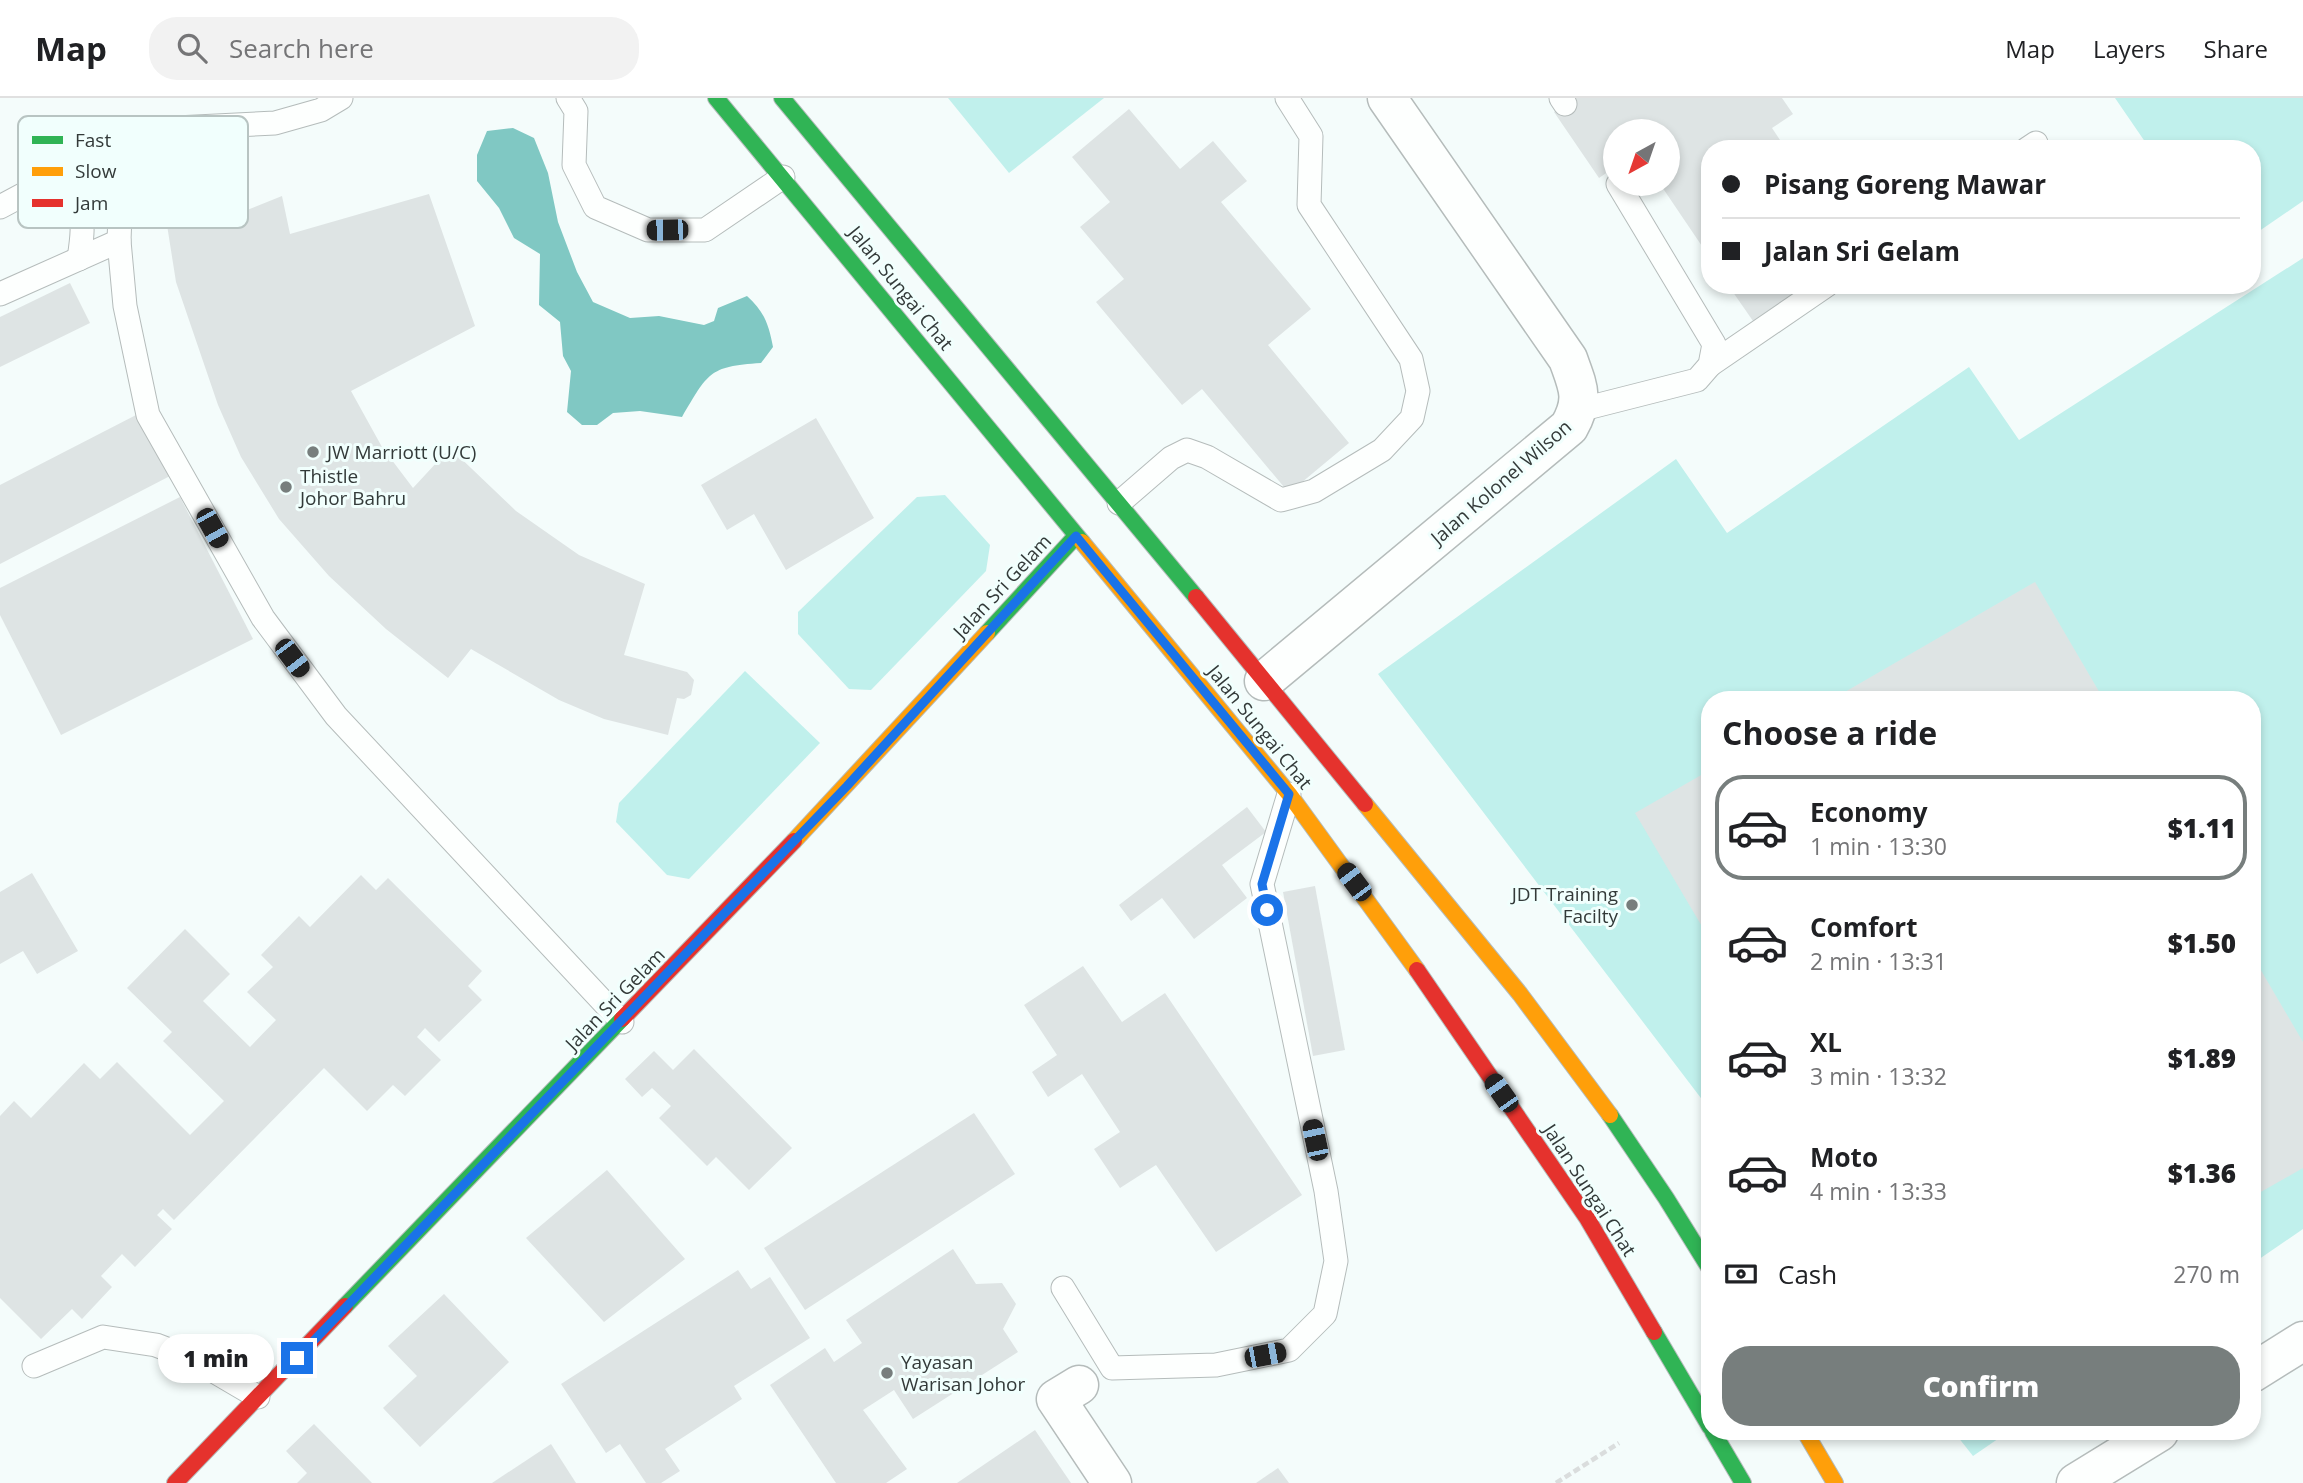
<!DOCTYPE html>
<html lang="en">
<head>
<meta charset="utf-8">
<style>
  body { margin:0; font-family:"Open Sans",sans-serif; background:#f2f2f2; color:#202124; height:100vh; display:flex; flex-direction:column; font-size:26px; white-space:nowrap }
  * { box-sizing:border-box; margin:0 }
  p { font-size:23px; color:#757577 }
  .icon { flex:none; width:38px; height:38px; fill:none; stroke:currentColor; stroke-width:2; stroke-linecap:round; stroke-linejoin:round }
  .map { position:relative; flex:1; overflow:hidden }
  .side { position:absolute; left:1701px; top:593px; width:560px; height:749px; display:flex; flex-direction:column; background:#fff; border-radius:28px; box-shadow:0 4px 10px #0003 }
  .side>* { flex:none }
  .banner { position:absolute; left:1701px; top:42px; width:560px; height:154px; border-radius:28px; box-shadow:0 4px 10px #0003; display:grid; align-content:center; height:154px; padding:0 21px; background:#fff }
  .needle { width:46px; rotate:220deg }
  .buttons { position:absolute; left:1603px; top:21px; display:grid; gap:14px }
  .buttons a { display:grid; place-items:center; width:77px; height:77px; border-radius:50%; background:#fff; box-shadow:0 4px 10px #0003; font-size:35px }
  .end { position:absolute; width:32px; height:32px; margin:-16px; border:9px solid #1a73e8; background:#fff; box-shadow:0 0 0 4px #fff }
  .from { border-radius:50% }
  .bubble { position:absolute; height:49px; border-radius:24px; background:#fff; box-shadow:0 4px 10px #0003; font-size:23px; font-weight:800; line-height:49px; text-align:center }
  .car { position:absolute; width:21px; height:42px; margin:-21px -10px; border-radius:9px; box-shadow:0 0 5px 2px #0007; background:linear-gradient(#222 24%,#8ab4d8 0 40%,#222 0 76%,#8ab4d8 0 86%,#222 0) }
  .banner b { display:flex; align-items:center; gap:24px; height:66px; font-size:26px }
  .banner b+b { border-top:2px solid #e0e0e0 }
  .banner i { width:18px; height:18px; background:#202124 }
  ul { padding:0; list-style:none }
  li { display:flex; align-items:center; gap:21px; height:105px; margin:0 14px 10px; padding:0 7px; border:4px solid transparent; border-radius:28px }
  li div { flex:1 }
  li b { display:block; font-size:26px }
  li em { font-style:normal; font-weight:800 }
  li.active { border-color:#777e7d }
  li>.icon { width:63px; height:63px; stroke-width:1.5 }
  h2 { padding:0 21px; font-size:32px; line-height:84px }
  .pay { display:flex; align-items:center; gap:18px; height:77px; padding:0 21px; font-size:26px }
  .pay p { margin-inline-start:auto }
  .action { display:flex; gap:14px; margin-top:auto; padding:14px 21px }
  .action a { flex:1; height:80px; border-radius:28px; background:#777e7d; color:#fff; font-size:28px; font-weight:800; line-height:80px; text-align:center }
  header { display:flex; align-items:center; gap:42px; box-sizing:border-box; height:98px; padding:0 35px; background:#fff; border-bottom:2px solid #e0e0e0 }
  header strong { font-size:33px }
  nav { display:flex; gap:38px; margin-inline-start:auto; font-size:24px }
  .search { width:490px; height:63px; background:#f2f2f2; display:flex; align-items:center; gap:18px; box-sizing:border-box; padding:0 24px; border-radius:28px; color:#757577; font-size:26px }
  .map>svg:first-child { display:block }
</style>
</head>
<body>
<header>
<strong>Map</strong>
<div class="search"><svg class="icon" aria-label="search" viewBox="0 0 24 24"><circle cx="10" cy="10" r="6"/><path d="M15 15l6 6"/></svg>Search here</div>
<nav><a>Map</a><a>Layers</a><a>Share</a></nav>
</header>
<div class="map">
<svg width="2303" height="1385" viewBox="0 0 2303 1385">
  <rect width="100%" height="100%" fill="#f4fcfb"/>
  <g fill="#c0f0ec">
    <polygon points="948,0 1104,0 1009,75"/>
    <polygon points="2115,0 2303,0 2303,103 2252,138 2252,51 2150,51"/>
    <polygon points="2303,160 2303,1131 2252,1166 2252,602 1710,602 1710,1012 1378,576 1676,361 1727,435 1969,269 2019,342"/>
    <polygon points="945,397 990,447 986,473 871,592 849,591 798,536 798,514 917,399"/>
    <polygon points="745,573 820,645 689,781 667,777 616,724 619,705"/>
    <polygon points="1954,1334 2008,1334 1973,1358"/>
  </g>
  <path fill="#80c8c3" d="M 513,30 L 534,40 L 548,75 L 558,124 L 577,174 L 593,204 L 630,220 L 659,218 L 704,227 L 714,223 L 718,210 L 747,198 C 764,213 769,227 773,249 L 761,265 C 708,268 708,276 682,319 L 640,313 L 613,315 L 597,327 L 582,327 L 567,314 L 571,273 L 563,258 L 560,224 L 539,207 L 540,156 L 514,140 L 499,110 L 477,83 L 477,57 L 487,33 Z"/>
  <g fill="#dee4e4">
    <polygon points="1574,0 1782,0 1793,16 1772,30 1786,51 1710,51 1710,160 1660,86 1668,86 1668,33 1615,33 1615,69 1599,80 1554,14"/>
    <polygon points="1129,11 1180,71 1213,43 1247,83 1221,104 1311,211 1268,247 1349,345 1289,395 1202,291 1182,307 1096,204 1124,181 1080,129 1110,104 1072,59"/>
    <polygon points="223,69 232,118 282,98 290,136 429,96 475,228 351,293 382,349 413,390 450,350 516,413 579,457 645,486 624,557 687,574 694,582 691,597 684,601 677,600 668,637 604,621 559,602 471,551 448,580 386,531 329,478 279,421 241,359 218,307 176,184 167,127 163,70"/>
    <polygon points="70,185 90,225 0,269 0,219"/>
    <polygon points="1728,187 1806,187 1753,223"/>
    <polygon points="138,316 170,378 0,466 0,387"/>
    <polygon points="816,320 874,420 786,472 754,416 727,432 701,387"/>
    <polygon points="180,399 253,541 61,637 0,517 0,490"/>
    <polygon points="2035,484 2104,602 1831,602"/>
    <polygon points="1710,672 1710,842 1635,715"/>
    <polygon points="1247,709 1266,734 1222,767 1247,800 1194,841 1162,800 1131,823 1119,807"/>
    <polygon points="32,775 78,853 37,876 23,853 0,866 0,794"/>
    <polygon points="361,777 376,792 388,780 482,873 468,888 482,902 439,944 425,930 417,939 441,962 405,998 393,987 367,1013 324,970 174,1122 163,1111 157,1117 172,1131 135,1169 122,1156 101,1178 112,1189 82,1221 72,1211 41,1241 0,1200 0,1018 14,1003 31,1020 84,965 100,981 117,964 190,1037 224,1003 163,943 172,934 127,890 185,831 230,876 203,903 250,949 276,922 247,894 273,869 261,857 299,818 310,829"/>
    <polygon points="1315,788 1345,952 1313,958 1283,794"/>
    <polygon points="2252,857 2303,944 2303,1070 2252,1099"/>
    <polygon points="1083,868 1122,924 1165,895 1302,1097 1216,1154 1156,1067 1120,1090 1094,1051 1120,1034 1082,976 1048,999 1032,974 1057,957 1024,907"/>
    <polygon points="694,951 792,1050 749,1092 716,1059 707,1068 659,1020 671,1008 652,990 642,999 625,981 654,953 673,972"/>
    <polygon points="974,1015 1015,1076 805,1212 764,1150"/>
    <polygon points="607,1072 685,1161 604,1224 526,1140"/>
    <polygon points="953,1151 976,1186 1002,1185 1016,1206 1003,1231 1018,1254 913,1321 894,1292 863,1312 907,1371 886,1385 836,1385 770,1287 825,1250 834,1264 862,1245 846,1222"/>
    <polygon points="738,1172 751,1191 770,1179 810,1240 734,1288 742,1301 665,1351 680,1373 661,1385 646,1385 620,1346 606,1355 561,1286"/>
    <polygon points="444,1196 509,1264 420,1349 383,1310 417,1278 388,1248"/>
    <polygon points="314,1326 372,1385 297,1385 307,1375 286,1353"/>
    <polygon points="1035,1332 1071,1385 957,1385"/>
    <polygon points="551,1346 576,1385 492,1385"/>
    <polygon points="1278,1370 1289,1385 1256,1385"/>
  </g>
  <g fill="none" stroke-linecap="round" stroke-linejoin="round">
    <defs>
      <g id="lane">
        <polyline points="341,0 321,12 275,25 176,30 158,38 139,56 121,89 119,143 125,208 148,317 263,520 336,618 622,924"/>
        <polyline points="568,0 576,13 574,67 595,109 648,132 705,132 783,79"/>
        <polyline points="1561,0 1565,6"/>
        <polyline points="2027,51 2036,45"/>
        <path d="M 0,109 L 43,86 C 84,110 86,113 79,161"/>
        <polyline points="0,196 119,143"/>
        <polyline points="1710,267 1827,187"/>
        <polyline points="1579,312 1697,282 1710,267 1714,246 1618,86"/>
        <polyline points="1119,405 1171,360 1187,352 1207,359 1281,402 1314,393 1382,352 1412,320 1418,293 1411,261 1309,107 1311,38 1287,0"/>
        <polyline points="1063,1190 1112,1270 1216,1267 1289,1252 1325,1216 1336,1163 1326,1093 1262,786 1289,696"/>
        <polyline points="34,1268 103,1239 156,1247 195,1262 258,1299"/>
      </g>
      <g id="street">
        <path d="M 1264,583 L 1569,329 C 1585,301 1578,289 1568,261 L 1387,0"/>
        <polyline points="2252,1275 2303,1243"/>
        <polyline points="1079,1287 1056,1301 1112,1385"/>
        <polyline points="2076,1385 2159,1334"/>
      </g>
      <g id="fast">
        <polyline points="716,0 1082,444"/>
        <polyline points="782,0 1196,499"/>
        <polyline points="987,535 1076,438"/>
        <polyline points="1610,1017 1666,1100 1710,1171"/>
        <polyline points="345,1208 622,921"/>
        <polyline points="1654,1234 1710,1329"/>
        <polyline points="1713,1334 1743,1385"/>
      </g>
      <g id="slow">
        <polyline points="1082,444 1289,696 1417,872"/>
        <polyline points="1365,706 1520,896 1610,1017"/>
        <polyline points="794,743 987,535"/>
        <polyline points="1805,1334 1835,1385"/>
      </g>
      <g id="jam">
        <polyline points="1196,499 1365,706"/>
        <polyline points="1417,872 1587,1120 1654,1234"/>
        <polyline points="622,921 794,743"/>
        <polyline points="175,1385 345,1208"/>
      </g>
    </defs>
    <use href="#lane" stroke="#b5bcbb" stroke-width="25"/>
    <use href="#street" stroke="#b5bcbb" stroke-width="41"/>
    <use href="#fast" stroke="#b5bcbb" stroke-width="18"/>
    <use href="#slow" stroke="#b5bcbb" stroke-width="18"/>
    <use href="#jam" stroke="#b5bcbb" stroke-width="18"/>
    <polyline stroke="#dadddd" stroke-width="4.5" stroke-dasharray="7 3.5" stroke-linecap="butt" points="1556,1385 1619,1345"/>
    <use href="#lane" stroke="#fdfffe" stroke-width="23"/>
    <use href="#street" stroke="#fdfffe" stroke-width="38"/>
    <use href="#fast" stroke="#30b455" stroke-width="16"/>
    <use href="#slow" stroke="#ff9f0a" stroke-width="16"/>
    <use href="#jam" stroke="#e5322d" stroke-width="16"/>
  </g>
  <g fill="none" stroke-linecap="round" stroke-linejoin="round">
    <polyline stroke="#1a73e8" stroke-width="9" points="297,1260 847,688 1076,438 1289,696 1262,786 1267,812"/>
  </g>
  <g fill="#777e7d" stroke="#f1fffd" stroke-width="2.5">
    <circle cx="313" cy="354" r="7"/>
    <circle cx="286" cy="389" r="7"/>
    <circle cx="1632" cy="807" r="7"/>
    <circle cx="887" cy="1275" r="7"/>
  </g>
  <g text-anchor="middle" stroke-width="6" stroke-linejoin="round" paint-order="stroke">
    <g font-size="19" fill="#333a39" stroke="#f1fffd">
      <text transform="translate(901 190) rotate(51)" y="7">Jalan Sungai Chat</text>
      <text transform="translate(1501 384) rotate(-41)" y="7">Jalan Kolonel Wilson</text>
      <text transform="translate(1002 488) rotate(-47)" y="7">Jalan Sri Gelam</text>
      <text transform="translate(1260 629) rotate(51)" y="7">Jalan Sungai Chat</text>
      <text transform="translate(615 901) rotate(-46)" y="7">Jalan Sri Gelam</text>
      <text transform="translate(1590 1092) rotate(57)" y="7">Jalan Sungai Chat</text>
    </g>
    <g font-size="19" fill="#333a39" stroke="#f1fffd" text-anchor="start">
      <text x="327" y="361">JW Marriott (U/C)</text>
      <text x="300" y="385">Thistle<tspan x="300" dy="22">Johor Bahru</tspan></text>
      <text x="1618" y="803" text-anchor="end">JDT Training<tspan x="1618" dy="22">Facilty</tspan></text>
      <text x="901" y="1271">Yayasan<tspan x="901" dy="22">Warisan Johor</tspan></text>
    </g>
  </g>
  <rect x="18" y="18" width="230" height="112" rx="10" fill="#f1fffd" stroke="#b8c4c2" stroke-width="2"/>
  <rect x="32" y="38" width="31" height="8" fill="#30b455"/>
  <rect x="32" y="69" width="31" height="9" fill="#ff9f0a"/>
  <rect x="32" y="101" width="31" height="8" fill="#e5322d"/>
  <g font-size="19" fill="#333a39">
    <text x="75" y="49">Fast</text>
    <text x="75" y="80">Slow</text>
    <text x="75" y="112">Jam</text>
  </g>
</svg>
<div class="buttons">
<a><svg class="needle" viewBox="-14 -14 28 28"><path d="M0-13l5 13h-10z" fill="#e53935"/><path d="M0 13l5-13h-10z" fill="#757577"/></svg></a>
</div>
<i class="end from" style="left:1267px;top:812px"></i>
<i class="end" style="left:297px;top:1260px"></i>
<div class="bubble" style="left:158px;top:1236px;width:116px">1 min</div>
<i class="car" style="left:667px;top:132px;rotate:269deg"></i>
<i class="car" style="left:212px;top:430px;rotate:151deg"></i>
<i class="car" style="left:292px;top:560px;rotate:143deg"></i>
<i class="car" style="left:1354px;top:784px;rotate:323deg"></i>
<i class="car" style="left:1501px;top:995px;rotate:325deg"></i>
<i class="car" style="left:1315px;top:1042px;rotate:348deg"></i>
<i class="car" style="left:1265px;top:1257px;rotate:79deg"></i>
<div class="banner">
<b><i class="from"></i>Pisang Goreng Mawar</b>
<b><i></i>Jalan Sri Gelam</b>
</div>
<section class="side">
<h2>Choose a ride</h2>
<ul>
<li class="active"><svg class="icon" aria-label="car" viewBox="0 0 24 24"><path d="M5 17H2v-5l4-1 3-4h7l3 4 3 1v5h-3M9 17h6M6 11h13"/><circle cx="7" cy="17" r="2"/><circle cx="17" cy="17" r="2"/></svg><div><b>Economy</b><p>1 min · 13:30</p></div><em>$1.11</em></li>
<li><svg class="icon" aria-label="car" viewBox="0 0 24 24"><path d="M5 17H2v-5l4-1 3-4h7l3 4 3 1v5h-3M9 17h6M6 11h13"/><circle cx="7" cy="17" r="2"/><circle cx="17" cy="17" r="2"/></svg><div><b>Comfort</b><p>2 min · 13:31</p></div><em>$1.50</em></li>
<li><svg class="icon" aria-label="car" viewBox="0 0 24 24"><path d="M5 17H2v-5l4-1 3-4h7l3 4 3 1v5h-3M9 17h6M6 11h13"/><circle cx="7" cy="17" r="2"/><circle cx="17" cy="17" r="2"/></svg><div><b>XL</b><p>3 min · 13:32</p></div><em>$1.89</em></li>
<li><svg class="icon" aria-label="car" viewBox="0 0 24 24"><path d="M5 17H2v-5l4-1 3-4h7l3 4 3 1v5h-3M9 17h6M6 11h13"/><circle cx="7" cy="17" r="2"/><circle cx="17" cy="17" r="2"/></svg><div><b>Moto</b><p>4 min · 13:33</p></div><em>$1.36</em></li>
</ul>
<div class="pay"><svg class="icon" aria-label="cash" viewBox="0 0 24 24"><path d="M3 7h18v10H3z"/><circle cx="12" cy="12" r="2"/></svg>Cash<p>270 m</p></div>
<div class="action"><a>Confirm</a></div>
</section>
</div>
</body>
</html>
